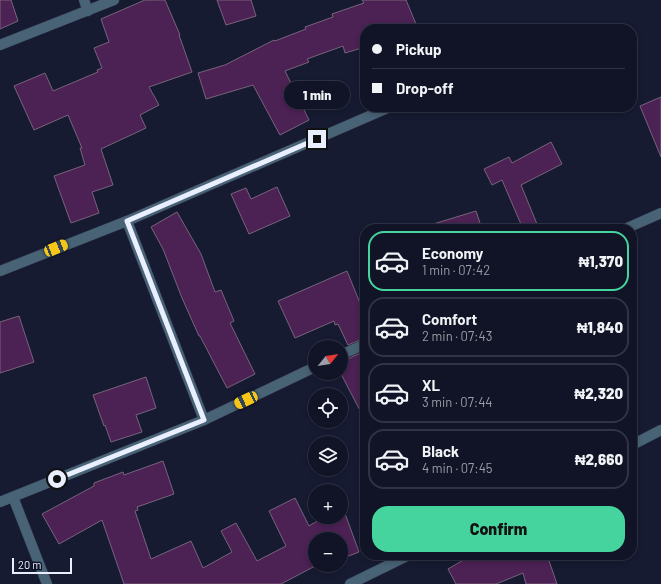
<!DOCTYPE html>
<html lang="en">
<head>
<meta charset="utf-8">
<style>
  body { margin:0; font-family:Barlow,sans-serif; background:#191d2e; color:#f1f3f6; height:100vh; display:flex; flex-direction:column; font-size:15px; white-space:nowrap }
  * { box-sizing:border-box; margin:0 }
  p { font-size:13px; color:#9c9ea7 }
  .icon { flex:none; width:22px; height:22px; fill:none; stroke:currentColor; stroke-width:2; stroke-linecap:round; stroke-linejoin:round }
  .map { position:relative; flex:1; overflow:hidden }
  .panel { position:absolute; left:360px; top:224px; width:277px; height:336px; display:flex; flex-direction:column; background:#101426; border-radius:16px; box-shadow:0 2px 6px #0003,0 0 0 1px #303343 }
  .panel>* { flex:none }
  .banner { position:absolute; left:360px; top:24px; width:277px; height:88px; border-radius:16px; box-shadow:0 2px 6px #0003,0 0 0 1px #303343; display:grid; align-content:center; height:88px; padding:0 12px; background:#101426 }
  .needle { width:26px; rotate:60deg }
  .buttons { position:absolute; left:308px; top:340px; display:grid; gap:8px }
  .buttons a { display:grid; place-items:center; width:40px; height:40px; border-radius:50%; background:#101426; box-shadow:0 2px 6px #0003,0 0 0 1px #303343; font-size:20px }
  .scale { position:absolute; left:12px; bottom:10px; width:60px; box-sizing:border-box; padding-left:4px; border:2px solid #eaefff; border-top:0; font-size:11px; line-height:14px; white-space:nowrap; color:#eaefff; -webkit-text-stroke:3px #0d1227; paint-order:stroke }
  .end { position:absolute; width:18px; height:18px; margin:-9px; border:5px solid #eaefff; background:#111; box-shadow:0 0 0 2px #111 }
  .from { border-radius:50% }
  .bubble { position:absolute; height:28px; border-radius:14px; background:#101426; box-shadow:0 2px 6px #0003,0 0 0 1px #303343; font-size:13px; font-weight:800; line-height:28px; text-align:center }
  .car { position:absolute; width:12px; height:24px; margin:-12px -6px; border-radius:5px; box-shadow:0 0 3px 1px #0007; background:linear-gradient(#f5c518 24%,#345 0 40%,#f5c518 0 76%,#345 0 86%,#f5c518 0) }
  .banner b { display:flex; align-items:center; gap:14px; height:38px; font-size:15px }
  .banner b+b { border-top:1px solid #303343 }
  .banner i { width:10px; height:10px; background:#f1f3f6 }
  ul { padding:7px 0 0; list-style:none }
  li { display:flex; align-items:center; gap:12px; height:60px; margin:0 8px 6px; padding:0 4px; border:2px solid #303343; border-radius:16px }
  li div { flex:1 }
  li b { display:block; font-size:15px }
  li em { font-style:normal; font-weight:800 }
  li.selected { border-color:#46d49e }
  li>.icon { width:36px; height:36px; stroke-width:1.5 }
  .button { display:flex; gap:8px; margin-top:auto; padding:8px 12px }
  .button a { flex:1; height:46px; border-radius:16px; background:#46d49e; color:#111; font-size:16px; font-weight:800; line-height:46px; text-align:center }
  .map>svg:first-child { display:block }
</style>
</head>
<body>
<div class="map">
<svg width="661" height="584" viewBox="0 0 661 584">
  <rect width="100%" height="100%" fill="#161b32"/>
  <g fill="#4c2154" stroke="#78637b">
    <polygon points="0,0 11,0 18,21 0,29"/>
    <polygon points="145,0 165,0 180,35 179,35 192,72 149,87 159,105 140,115 146,128 101,149 113,185 92,192 99,213 71,223 54,176 85,165 80,148 82,148 68,115 34,130 14,86 45,73 53,91 98,72 97,70 102,68 94,48 109,42 101,19"/>
    <polygon points="217,0 251,0 256,16 226,25"/>
    <polygon points="362,0 406,0 416,24 404,29 365,29 365,47 345,53 343,46 307,59 309,62 285,71 309,120 280,135 253,85 206,99 198,73 225,65 274,40 275,41 306,29 305,27 333,17 332,14 364,3"/>
    <polygon points="661,97 661,157 640,106"/>
    <polygon points="551,142 562,164 521,185 539,229 523,229 502,180 492,185 484,169 509,157 512,163"/>
    <polygon points="277,187 290,216 249,234 231,194 246,188 251,199"/>
    <polygon points="476,211 482,229 431,229 430,225"/>
    <polygon points="177,212 201,254 215,292 221,290 234,321 230,323 255,374 227,388 200,336 199,336 182,298 163,249 151,227"/>
    <polygon points="347,271 364,313 359,315 365,327 365,338 348,345 338,324 335,325 334,321 295,338 278,301"/>
    <polygon points="19,316 34,362 0,373 0,322"/>
    <polygon points="365,351 365,420 341,374 341,362"/>
    <polygon points="146,377 156,408 136,415 142,432 111,442 105,425 104,426 93,395"/>
    <polygon points="163,461 174,494 137,507 138,510 135,511 151,559 191,541 203,568 232,552 221,531 236,523 257,561 286,546 269,511 295,498 309,526 324,517 341,517 341,508 343,508 359,552 341,559 341,539 315,539 315,565 317,565 281,584 124,584 102,520 59,544 42,514 94,486 94,483 123,472 124,475"/>
    <polygon points="472,555 547,555 557,584 526,584 523,573 496,584 456,584 448,569"/>
  </g>
  <g fill="none" stroke-linecap="round" stroke-linejoin="round">
    <defs>
      <g id="street">
        <polyline points="84,0 88,11"/>
        <polyline points="0,45 114,0"/>
        <polyline points="127,221 204,420"/>
        <polyline points="625,229 661,213"/>
        <polyline points="0,271 127,221 390,107"/>
        <polyline points="341,355 365,344"/>
        <polyline points="632,445 661,430"/>
        <polyline points="13,497 47,584"/>
        <polyline points="0,502 204,420 315,367"/>
        <polyline points="350,584 409,555"/>
      </g>
    </defs>
    <use href="#street" stroke="#34394f" stroke-width="11"/>
    <use href="#street" stroke="#486376" stroke-width="10"/>
  </g>
  <g fill="none" stroke-linecap="round" stroke-linejoin="round">
    <polyline stroke="#eaefff" stroke-width="5" points="57,479 204,420 127,221 317,139"/>
  </g>
</svg>
<div class="buttons">
<a><svg class="needle" viewBox="-14 -14 28 28"><path d="M0-13l5 13h-10z" fill="#e53935"/><path d="M0 13l5-13h-10z" fill="#9c9ea7"/></svg></a>
<a><svg class="icon" aria-label="locate" viewBox="0 0 24 24"><circle cx="12" cy="12" r="6"/><path d="M12 2v4M12 18v4M2 12h4M18 12h4"/></svg></a>
<a><svg class="icon" aria-label="layers" viewBox="0 0 24 24"><path d="M12 4l9 5-9 5-9-5zM3 14l9 5 9-5"/></svg></a>
<a>+</a>
<a>−</a>
</div>
<div class="scale">20 m</div>
<i class="end from" style="left:57px;top:479px"></i>
<i class="end" style="left:317px;top:139px"></i>
<div class="bubble" style="left:284px;top:81px;width:66px">1 min</div>
<i class="car" style="left:56px;top:248px;rotate:68deg"></i>
<i class="car" style="left:246px;top:400px;rotate:245deg"></i>
<div class="banner">
<b><i class="from"></i>Pickup</b>
<b><i></i>Drop-off</b>
</div>
<section class="panel">
<ul>
<li class="selected"><svg class="icon" aria-label="car" viewBox="0 0 24 24"><path d="M5 17H2v-5l4-1 3-4h7l3 4 3 1v5h-3M9 17h6M6 11h13"/><circle cx="7" cy="17" r="2"/><circle cx="17" cy="17" r="2"/></svg><div><b>Economy</b><p>1 min · 07:42</p></div><em>₦1,370</em></li>
<li><svg class="icon" aria-label="car" viewBox="0 0 24 24"><path d="M5 17H2v-5l4-1 3-4h7l3 4 3 1v5h-3M9 17h6M6 11h13"/><circle cx="7" cy="17" r="2"/><circle cx="17" cy="17" r="2"/></svg><div><b>Comfort</b><p>2 min · 07:43</p></div><em>₦1,840</em></li>
<li><svg class="icon" aria-label="car" viewBox="0 0 24 24"><path d="M5 17H2v-5l4-1 3-4h7l3 4 3 1v5h-3M9 17h6M6 11h13"/><circle cx="7" cy="17" r="2"/><circle cx="17" cy="17" r="2"/></svg><div><b>XL</b><p>3 min · 07:44</p></div><em>₦2,320</em></li>
<li><svg class="icon" aria-label="car" viewBox="0 0 24 24"><path d="M5 17H2v-5l4-1 3-4h7l3 4 3 1v5h-3M9 17h6M6 11h13"/><circle cx="7" cy="17" r="2"/><circle cx="17" cy="17" r="2"/></svg><div><b>Black</b><p>4 min · 07:45</p></div><em>₦2,660</em></li>
</ul>
<div class="button"><a>Confirm</a></div>
</section>
</div>
</body>
</html>
